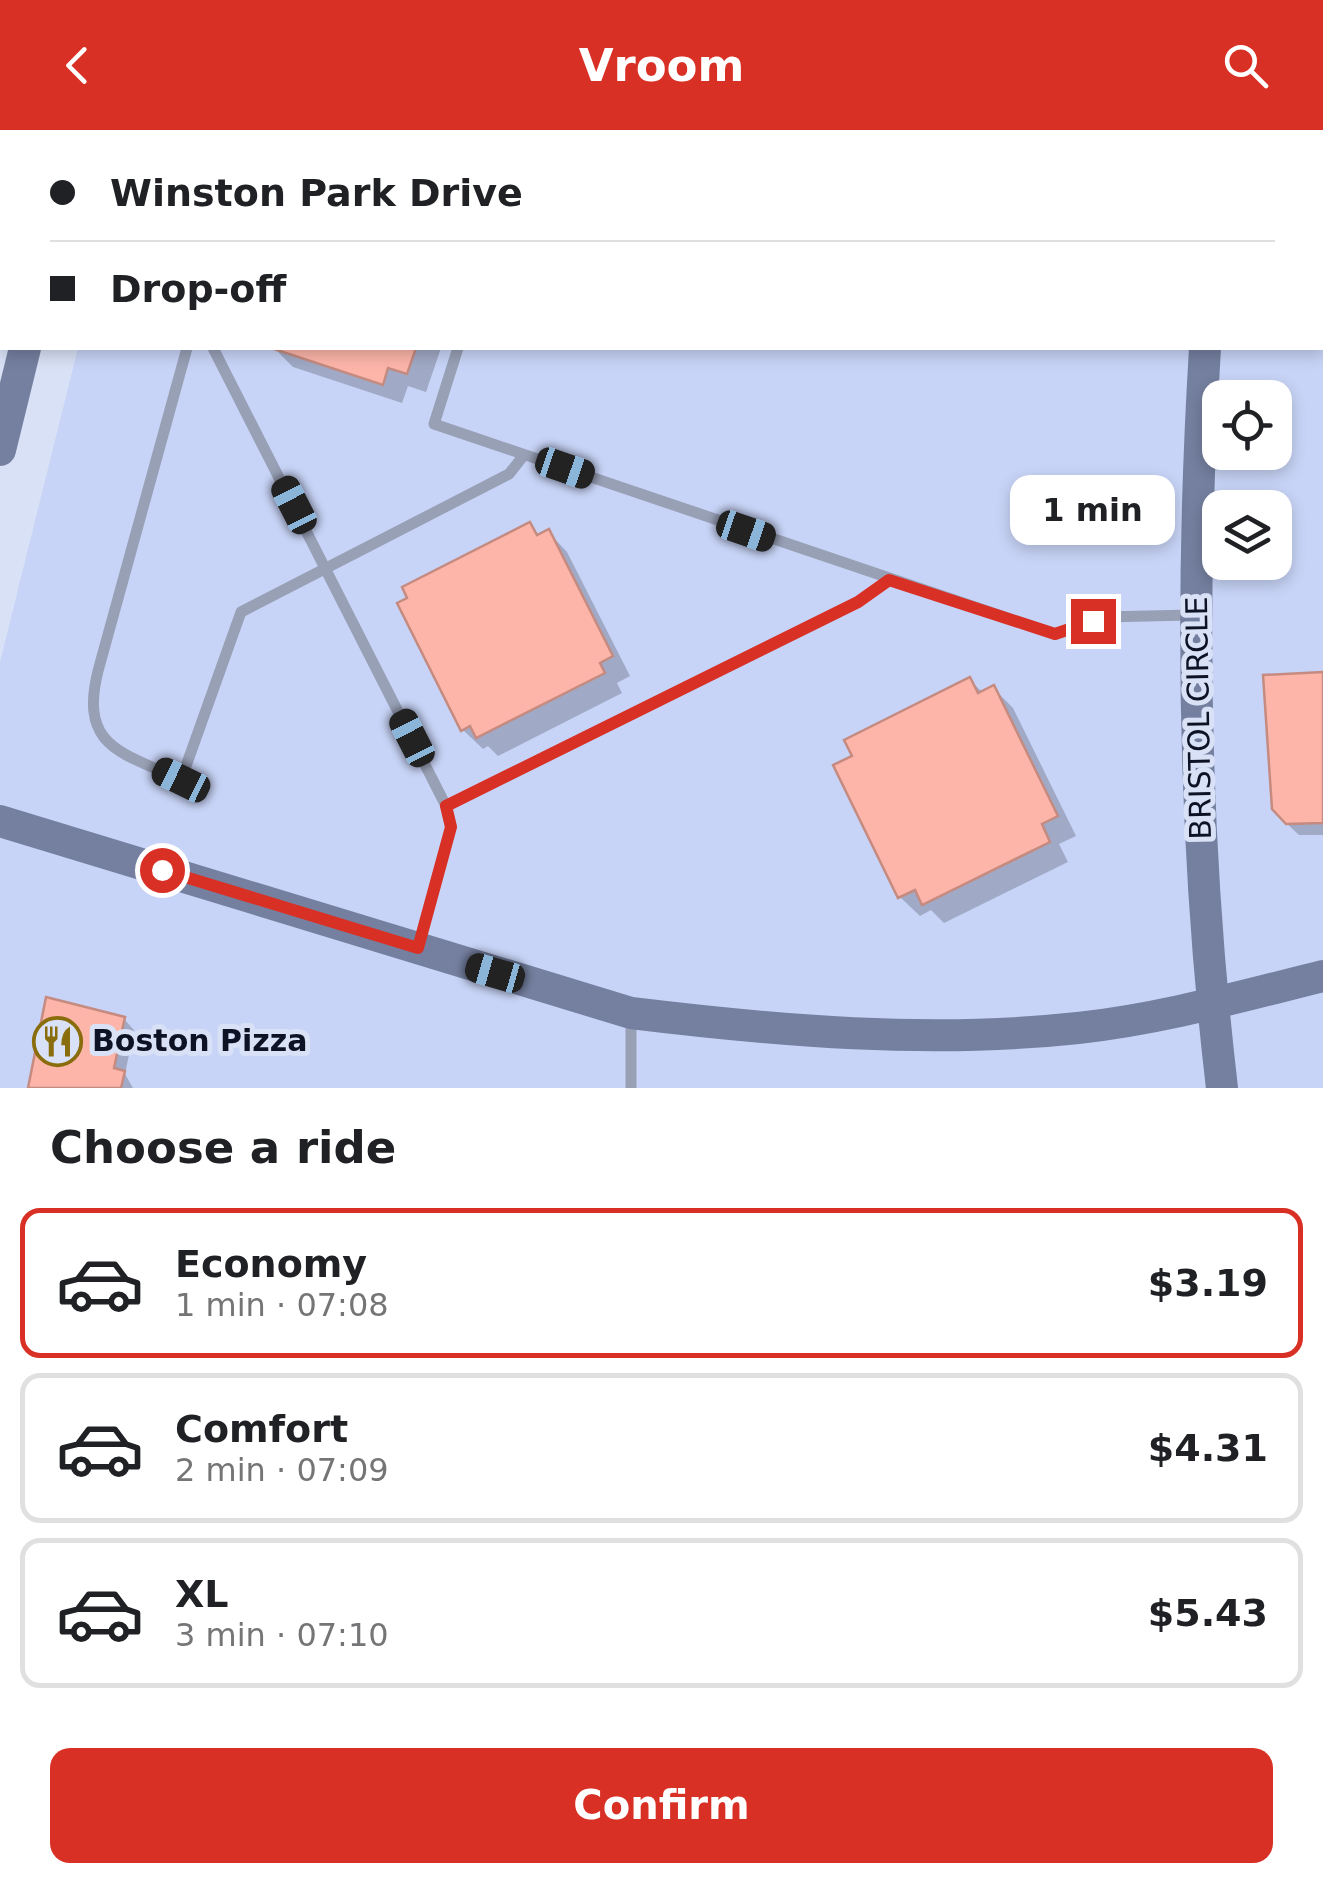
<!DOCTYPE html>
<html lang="en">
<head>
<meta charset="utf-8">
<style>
  body { margin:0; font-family:"DejaVu Sans",sans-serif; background:#f6f6f6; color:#202124; height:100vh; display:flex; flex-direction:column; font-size:38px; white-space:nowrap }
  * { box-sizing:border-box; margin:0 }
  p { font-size:32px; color:#757577 }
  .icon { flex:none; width:55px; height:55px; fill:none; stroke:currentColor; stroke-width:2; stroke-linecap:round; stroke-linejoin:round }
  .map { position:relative; height:958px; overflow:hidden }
  .details { display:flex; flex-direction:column; background:#fff; flex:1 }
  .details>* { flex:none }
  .top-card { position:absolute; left:0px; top:0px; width:1325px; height:220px; box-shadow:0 5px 15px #0003; display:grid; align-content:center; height:220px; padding:0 50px; background:#fff }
  .fabs { position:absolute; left:1202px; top:250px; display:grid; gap:20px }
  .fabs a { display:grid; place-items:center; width:90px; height:90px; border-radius:20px; background:#fff; box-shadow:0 5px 15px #0003; font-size:50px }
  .end { position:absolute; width:45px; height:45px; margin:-22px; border:12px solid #d93025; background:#fff; box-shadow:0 0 0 5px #fff }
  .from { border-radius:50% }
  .bubble { position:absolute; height:70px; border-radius:20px; background:#fff; box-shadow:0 5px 15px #0003; font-size:32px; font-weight:600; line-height:70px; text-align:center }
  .car { position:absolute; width:30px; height:60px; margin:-30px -15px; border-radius:12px; box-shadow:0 0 8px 2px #0007; background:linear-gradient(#222 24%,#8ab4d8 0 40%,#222 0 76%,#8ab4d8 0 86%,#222 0) }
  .top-card b { display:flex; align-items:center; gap:35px; height:95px; font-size:38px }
  .top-card b+b { border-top:2px solid #e0e0e0 }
  .top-card i { width:25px; height:25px; background:#202124 }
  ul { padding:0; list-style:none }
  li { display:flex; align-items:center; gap:30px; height:150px; margin:0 20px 15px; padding:0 30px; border:5px solid #e0e0e0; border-radius:20px }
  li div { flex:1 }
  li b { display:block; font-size:38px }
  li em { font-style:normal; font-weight:600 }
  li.active { border-color:#d93025 }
  li>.icon { width:90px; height:90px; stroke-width:1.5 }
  h2 { padding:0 50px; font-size:45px; line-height:120px }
  .button { display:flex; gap:20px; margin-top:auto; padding:20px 50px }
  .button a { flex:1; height:115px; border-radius:20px; background:#d93025; color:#fff; font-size:40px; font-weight:600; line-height:115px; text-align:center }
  header { display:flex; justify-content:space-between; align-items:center; height:130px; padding:0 50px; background:#d93025; color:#fff; font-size:45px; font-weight:600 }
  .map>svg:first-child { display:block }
</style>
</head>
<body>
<header><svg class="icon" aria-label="back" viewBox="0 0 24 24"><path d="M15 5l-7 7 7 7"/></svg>Vroom<svg class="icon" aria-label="search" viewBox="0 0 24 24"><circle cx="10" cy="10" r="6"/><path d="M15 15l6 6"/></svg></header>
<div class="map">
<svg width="1323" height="958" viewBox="0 0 1323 958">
  <rect width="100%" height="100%" fill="#d9e1f6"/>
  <path fill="#c8d4f7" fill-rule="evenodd" d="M 132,0 L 1323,0 L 1323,958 L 0,958 L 0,532 L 78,218 L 1322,218 L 1322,2 ZM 1220,268 L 1275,268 L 1275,322 L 1220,322 ZM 1220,378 L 1275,378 L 1275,432 L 1220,432 Z"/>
  <g fill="#0003">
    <polygon points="444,0 507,0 506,2"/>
    <polygon points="742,0 1102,0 741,2"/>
    <polygon points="274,218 441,218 426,262 408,256 402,273 293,237"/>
    <polygon points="530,395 540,406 548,402 567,422 630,546 617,553 622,563 498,626 488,616 483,619 463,600"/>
    <polygon points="1323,547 1323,705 1299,705 1284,691"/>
    <polygon points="970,550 983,563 993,558 1013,578 1076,706 1059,714 1068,732 944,793 931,780 920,786 900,767"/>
    <polygon points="48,870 124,889 134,900 125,944 133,958 31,958"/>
  </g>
  <g fill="#fdb5a9" stroke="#c58b81" stroke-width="2.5">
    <polygon points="739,0 1088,0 738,2"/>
    <polygon points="271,218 416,218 407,244 388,238 383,255"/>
    <polygon points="530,392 537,405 549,399 613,526 600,533 605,543 476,608 470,596 461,601 397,473 407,468 402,457"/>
    <polygon points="1323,542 1323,693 1286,694 1272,679 1263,545"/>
    <polygon points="970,547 978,563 994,555 1058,686 1042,694 1050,712 922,775 915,760 898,768 833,635 852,626 844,610"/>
    <polygon points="46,867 125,887 114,938 125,941 121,958 28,958"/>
  </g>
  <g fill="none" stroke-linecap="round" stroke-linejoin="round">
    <g stroke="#98a0b6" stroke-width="11">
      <path d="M 187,218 L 98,541 C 79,618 122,622 181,650 L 241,482 L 509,344 L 524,325"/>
      <polyline points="213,218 446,676 451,697 418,817"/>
      <polyline points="458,218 434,294 1055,504 1104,487 1191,485"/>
      <polyline points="446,676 858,472 889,450"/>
      <polyline points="631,958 631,887"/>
    </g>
    <g stroke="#7580a0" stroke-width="32">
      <polyline points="65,0 66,2"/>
      <polyline points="32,2 34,0"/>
      <polyline points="1225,2 1225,0"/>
      <polyline points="0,117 2,107"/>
      <path d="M 1205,218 C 1190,465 1193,712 1222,958"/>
      <polyline points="0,320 25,218"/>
      <path d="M 0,691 L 631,883 C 779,901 929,914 1078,898 C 1161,889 1242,866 1323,846"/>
    </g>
  </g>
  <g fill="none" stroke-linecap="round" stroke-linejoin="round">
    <polyline stroke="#d93025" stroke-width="12" points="162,740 418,818 451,697 446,676 858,472 889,450 1055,504 1093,491"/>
  </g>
  <defs>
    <symbol id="restaurant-ring" viewBox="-11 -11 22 22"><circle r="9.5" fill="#d9e1f6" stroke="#896d0c" stroke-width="1.5"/><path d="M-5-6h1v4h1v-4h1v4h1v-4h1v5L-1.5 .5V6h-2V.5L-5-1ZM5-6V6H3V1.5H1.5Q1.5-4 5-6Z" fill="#896d0c"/></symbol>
  </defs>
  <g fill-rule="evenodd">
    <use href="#restaurant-ring" x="30" y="884" width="55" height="55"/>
  </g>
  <g text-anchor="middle" stroke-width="10" stroke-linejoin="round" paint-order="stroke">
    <g font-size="30" fill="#0d1224" stroke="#d9e1f6">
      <text transform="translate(1199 588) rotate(-91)" y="10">BRISTOL CIRCLE</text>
    </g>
    <g font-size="30" font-weight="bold" fill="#0d1224" stroke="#d9e1f6" text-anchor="start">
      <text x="92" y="921">Boston Pizza</text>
    </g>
  </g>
</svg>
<div class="fabs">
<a><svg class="icon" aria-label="locate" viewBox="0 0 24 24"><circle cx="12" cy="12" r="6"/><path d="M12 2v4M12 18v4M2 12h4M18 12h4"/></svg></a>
<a><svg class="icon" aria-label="layers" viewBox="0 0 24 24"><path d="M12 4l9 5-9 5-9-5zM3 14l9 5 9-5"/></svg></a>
</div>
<i class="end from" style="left:162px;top:740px"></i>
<i class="end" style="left:1093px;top:491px"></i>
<div class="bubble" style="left:1010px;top:345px;width:165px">1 min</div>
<i class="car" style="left:565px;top:338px;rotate:109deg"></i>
<i class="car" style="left:294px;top:375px;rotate:333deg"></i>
<i class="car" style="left:746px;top:401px;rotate:109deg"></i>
<i class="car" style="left:412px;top:608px;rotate:333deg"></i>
<i class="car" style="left:181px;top:650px;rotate:296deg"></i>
<i class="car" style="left:495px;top:843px;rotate:286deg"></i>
<div class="top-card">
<b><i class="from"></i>Winston Park Drive</b>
<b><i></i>Drop-off</b>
</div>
</div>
<section class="details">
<h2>Choose a ride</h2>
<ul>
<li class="active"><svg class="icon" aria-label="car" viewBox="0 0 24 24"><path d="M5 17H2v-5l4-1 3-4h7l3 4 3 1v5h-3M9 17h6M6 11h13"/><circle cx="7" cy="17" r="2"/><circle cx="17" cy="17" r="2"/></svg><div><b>Economy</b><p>1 min · 07:08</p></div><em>$3.19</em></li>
<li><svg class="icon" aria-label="car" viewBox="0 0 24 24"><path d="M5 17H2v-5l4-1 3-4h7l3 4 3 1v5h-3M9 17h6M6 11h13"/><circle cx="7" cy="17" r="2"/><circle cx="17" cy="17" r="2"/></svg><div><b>Comfort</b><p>2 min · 07:09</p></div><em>$4.31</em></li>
<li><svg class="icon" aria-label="car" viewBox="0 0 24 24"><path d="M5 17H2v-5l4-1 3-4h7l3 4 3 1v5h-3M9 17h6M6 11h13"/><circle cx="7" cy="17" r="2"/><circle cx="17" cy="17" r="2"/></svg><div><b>XL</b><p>3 min · 07:10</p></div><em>$5.43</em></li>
</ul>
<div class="button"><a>Confirm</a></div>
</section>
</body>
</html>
